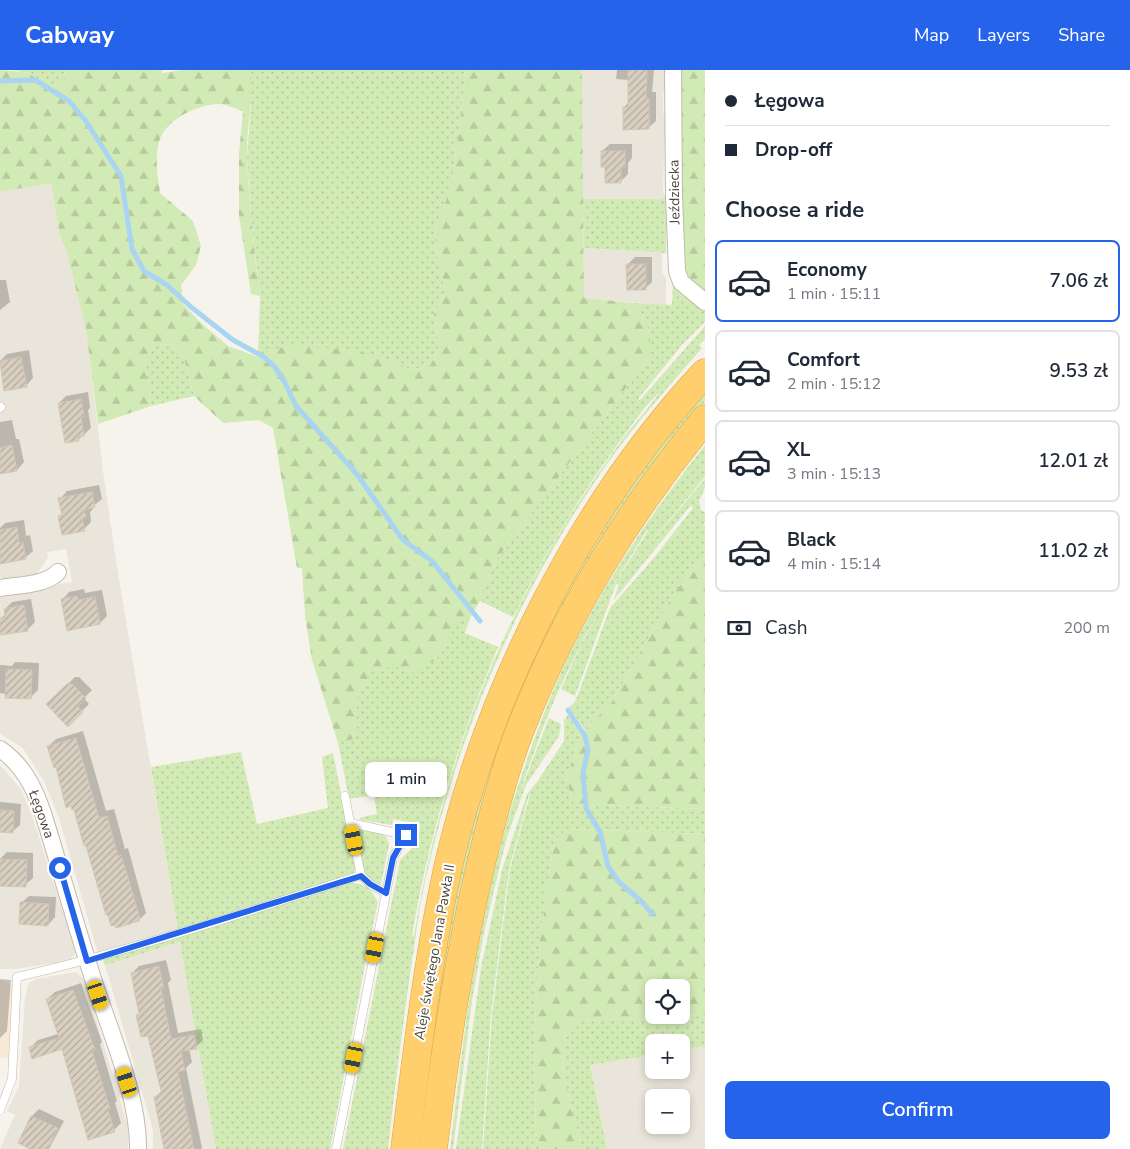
<!DOCTYPE html>
<html lang="en">
<head>
<meta charset="utf-8">
<style>
  body { margin:0; font-family:"Nunito Sans",sans-serif; background:#f6f6f7; color:#1f2937; height:100vh; display:flex; flex-direction:column; font-size:19px; white-space:nowrap }
  * { box-sizing:border-box; margin:0 }
  p { font-size:16px; color:#747a83 }
  .icon { flex:none; width:28px; height:28px; fill:none; stroke:currentColor; stroke-width:2; stroke-linecap:round; stroke-linejoin:round }
  .map { position:relative; flex:1; overflow:hidden }
  .sheet { display:flex; flex-direction:column; background:#fff; width:425px }
  .sheet>* { flex:none }
  .hud { display:grid; align-content:center; height:110px; padding:0 20px; background:#fff }
  .buttons { position:absolute; left:645px; top:909px; display:grid; gap:10px }
  .buttons a { display:grid; place-items:center; width:45px; height:45px; border-radius:8px; background:#fff; box-shadow:0 2px 8px #0003; font-size:25px }
  .end { position:absolute; width:22px; height:22px; margin:-11px; border:6px solid #2563eb; background:#fff; box-shadow:0 0 0 2px #fff }
  .from { border-radius:50% }
  .bubble { position:absolute; height:35px; border-radius:8px; background:#fff; box-shadow:0 2px 8px #0003; font-size:16px; font-weight:600; line-height:35px; text-align:center }
  .car { position:absolute; width:15px; height:30px; margin:-15px -8px; border-radius:6px; box-shadow:0 0 4px 1px #0007; background:linear-gradient(#f5c518 24%,#345 0 40%,#f5c518 0 76%,#345 0 86%,#f5c518 0) }
  .hud b { display:flex; align-items:center; gap:18px; height:48px; font-size:19px }
  .hud b+b { border-top:1px solid #e0e1e3 }
  .hud i { width:12px; height:12px; background:#1f2937 }
  ul { padding:0; list-style:none }
  li { display:flex; align-items:center; gap:15px; height:82px; margin:0 10px 8px; padding:0 10px; border:2px solid #e0e1e3; border-radius:8px }
  li div { flex:1 }
  li b { display:block; font-size:19px }
  li em { font-style:normal; font-weight:600 }
  li.on { border-color:#2563eb }
  li>.icon { width:45px; height:45px; stroke-width:1.5 }
  h2 { padding:0 20px; font-size:22px; line-height:60px }
  .pay { display:flex; align-items:center; gap:12px; height:55px; padding:0 20px; font-size:19px }
  .pay p { margin-inline-start:auto }
  .primary-button { display:flex; gap:10px; margin-top:auto; padding:10px 20px }
  .primary-button a { flex:1; height:58px; border-radius:8px; background:#2563eb; color:#fff; font-size:20px; font-weight:600; line-height:58px; text-align:center }
  header { display:flex; align-items:center; gap:30px; box-sizing:border-box; height:70px; padding:0 25px; background:#2563eb; color:#fff }
  header strong { font-size:24px }
  nav { display:flex; gap:28px; margin-inline-start:auto; font-size:18px }
  main { display:flex; flex:1; min-height:0 }
  .map>svg:first-child { display:block }
</style>
</head>
<body>
<header>
<strong>Cabway</strong>
<nav><a>Map</a><a>Layers</a><a>Share</a></nav>
</header>
<main>
<div class="map">
<svg width="705" height="1079" viewBox="0 0 705 1079">
  <defs>
    <pattern id="grass-dots" width="8" height="8" patternUnits="userSpaceOnUse" patternTransform="scale(1.25)"><rect width="8" height="8" fill="#d2eab5"/><path d="M2 2h.1M6 6h.1" fill="none" stroke="#b6ca9c" stroke-width="1.8" stroke-linecap="round"/></pattern>
    <pattern id="forest-firs" width="22" height="20" patternUnits="userSpaceOnUse" patternTransform="scale(1.25)"><rect width="22" height="20" fill="#d2eab5"/><path d="M5 1l3.5 6h-7zM16 11l3.5 6h-7z" fill="#b6ca9c"/></pattern>
    <pattern id="building-hatch" width="6" height="6" patternUnits="userSpaceOnUse" patternTransform="scale(1.25)"><rect width="6" height="6" fill="#d8cfc1"/><path d="M-1 1l2-2M0 6l6-6M5 7l2-2" fill="none" stroke="#b1aa9e"/></pattern>
  </defs>
  <rect width="100%" height="100%" fill="#f6f3ec"/>
  <g fill="#eae5da" fill-rule="evenodd">
    <polygon points="582,0 665,0 666,23 663,23 663,43 668,51 667,76 664,77 663,123 667,129 583,129"/>
    <polygon points="51,112 60,166 67,183 86,260 104,409 118,503 178,860 98,884 59,748 44,711 23,678 0,664 0,525 72,512 66,479 47,482 48,487 37,504 7,510 0,507 0,122"/>
    <polygon points="584,178 662,183 662,203 666,208 666,235 584,228"/>
    <polygon points="0,695 21,719 31,742 76,883 69,891 15,899 0,899"/>
    <polygon points="180,872 189,921 216,1079 153,1079 153,1060 105,895"/>
    <polygon points="76,902 84,909 120,1029 128,1058 128,1079 0,1079 15,1045 7,1041 19,1016 25,928 28,914 36,909"/>
    <path d="M 705,976 L 705,1079 L 607,1079 L 590,995 L 654,985 L 654,1000 L 681,1000 L 681,980 ZM 654,1028 L 681,1028 L 681,1055 L 654,1055 Z"/>
  </g>
  <polygon fill="#f7ead8" points="0,910 7,912 13,918 10,984 6,988 0,988"/>
  <g fill="url(#grass-dots)">
    <polygon points="10,0 65,0 66,6 50,23 30,3"/>
    <polygon points="250,0 466,0 452,116 434,161 438,191 446,222 434,244 439,280 429,297 410,299 384,288 287,275 258,287 260,226 251,148 247,86 251,35"/>
    <polygon points="583,129 667,129 666,183 584,178"/>
    <path d="M 676,212 L 705,238 L 705,252 L 682,275 L 638,329 L 640,330 L 705,256 L 705,269 L 699,275 L 702,278 C 669,316 636,353 607,394 C 519,520 458,662 425,812 C 419,838 416,865 412,891 C 403,953 395,1016 388,1079 L 343,1079 L 400,790 C 413,777 419,773 420,754 L 393,749 L 392,755 L 360,750 L 359,748 L 377,744 L 374,725 L 349,729 L 338,673 L 353,669 L 358,622 L 372,600 L 438,587 L 460,546 L 470,548 L 465,563 L 498,577 C 457,674 430,762 412,865 L 414,866 C 438,719 486,584 563,457 C 583,425 605,393 627,363 C 638,350 650,336 660,322 C 643,337 629,359 615,378 C 576,432 542,488 513,547 L 480,531 L 495,491 L 650,286 L 650,263 L 636,233 L 672,235 L 673,214 Z"/>
    <polygon points="172,274 184,288 194,326 151,336 145,293 155,275"/>
    <polygon points="705,316 705,332 686,354 546,573 424,1079 415,1079 446,852 493,674 592,468"/>
    <path d="M 705,375 L 705,407 L 641,484 L 705,409 L 705,418 L 699,431 L 701,440 L 705,442 L 705,452 L 703,455 L 705,455 L 705,487 L 700,491 L 674,523 L 612,632 L 585,660 L 569,637 L 574,633 L 577,627 L 610,538 L 653,489 L 693,438 L 691,435 L 613,531 L 619,515 L 616,514 L 575,626 L 561,619 L 578,581 L 606,528 L 648,461 L 647,460 C 604,530 563,600 536,677 C 531,691 525,706 521,720 L 549,648 L 561,654 L 559,666 L 526,715 L 507,767 L 499,799 L 484,863 L 472,931 L 453,1079 L 450,1079 C 462,983 472,886 496,792 C 513,726 535,662 562,600 C 599,519 650,445 705,375 Z"/>
    <polygon points="568,645 581,664 566,709 574,734 705,739 705,764 568,759 554,771 540,870 534,971 536,1063 541,1079 483,1079 492,945 510,799 530,725 529,725 509,799 491,944 482,1079 456,1079 481,898 502,800 527,724 537,712 564,671 564,650"/>
    <polygon points="241,682 257,754 328,738 322,687 333,683 356,798 351,807 340,808 178,860 151,697"/>
    <polygon points="355,756 378,761 386,767 389,774 381,814 375,813 364,803"/>
    <path d="M 350,813 C 367,813 370,819 378,832 L 367,884 L 330,1079 L 216,1079 L 180,872 L 105,895 L 103,890 Z"/>
    <polygon points="705,945 705,976 681,980 681,972 654,972 654,985 590,995 607,1079 582,1079 564,1008 563,970 582,951"/>
  </g>
  <g fill="url(#forest-firs)" fill-rule="evenodd">
    <path d="M 0,0 L 30,3 L 50,23 L 66,6 L 65,0 L 162,0 L 162,3 L 183,0 L 250,0 C 254,30 246,59 247,88 C 249,134 254,180 260,226 L 251,224 L 239,146 L 239,84 L 243,41 C 236,39 224,33 217,34 C 194,36 162,51 158,76 C 155,92 158,108 160,123 L 193,151 L 201,176 L 196,195 L 181,215 L 183,234 L 201,253 L 228,276 L 258,287 L 287,275 L 350,280 L 384,288 L 410,299 L 429,297 L 439,280 L 434,244 L 446,222 L 438,191 L 434,161 L 452,116 L 466,0 L 582,0 L 584,228 L 636,233 L 650,263 L 650,286 L 495,491 L 480,531 L 470,548 L 460,547 L 438,587 L 416,604 L 394,596 L 372,601 L 358,622 L 353,669 L 338,673 L 312,590 L 305,546 L 302,498 L 297,498 L 273,358 L 259,350 L 223,353 L 194,326 L 184,288 L 172,274 L 155,275 L 145,293 L 151,336 L 98,354 L 86,260 L 67,183 L 60,166 L 51,113 L 0,122 Z"/>
    <polygon points="679,0 705,0 705,227 683,204"/>
    <polygon points="705,487 705,739 574,734 566,709 581,664 612,632 674,523 700,491"/>
    <path d="M 567,759 L 705,764 L 705,945 L 582,951 L 563,970 L 564,1008 L 582,1079 L 541,1079 L 536,1063 L 534,971 L 540,870 L 554,771 ZM 654,918 L 681,918 L 681,945 L 654,945 Z"/>
  </g>
  <g fill="#0003">
    <polygon points="617,0 654,0 652,22 656,22 656,51 648,58 624,37 629,32 629,10 616,9"/>
    <polygon points="610,74 632,74 632,88 628,93 628,104 621,111 606,96 602,81"/>
    <polygon points="635,187 652,187 652,212 645,219 628,194"/>
    <polygon points="0,210 6,210 10,232 0,240"/>
    <polygon points="29,280 33,308 26,316 5,319 0,291 7,284"/>
    <polygon points="88,322 90,338 88,340 91,358 78,370 59,333 66,326"/>
    <polygon points="12,350 16,369 19,369 24,392 17,400 0,403 0,352"/>
    <polygon points="99,415 102,429 92,437 93,439 90,442 91,452 84,459 59,446 63,443 60,429 67,421"/>
    <polygon points="24,450 26,466 30,465 33,481 25,488 0,473 0,458 5,453"/>
    <polygon points="84,519 85,523 102,520 107,546 100,553 68,559 62,530 69,522"/>
    <polygon points="31,529 35,552 28,559 3,564 1,548 6,544 5,539 12,532"/>
    <polygon points="15,592 39,593 38,620 30,628 0,623 0,595 12,596"/>
    <polygon points="75,607 79,607 92,620 84,628 89,634 68,655 48,634"/>
    <polygon points="83,661 106,741 114,739 125,779 128,778 146,843 139,850 116,853 75,738 49,676 56,669"/>
    <polygon points="0,732 21,734 20,755 12,762 0,761"/>
    <polygon points="7,782 33,783 33,808 25,815 0,815 0,789"/>
    <polygon points="29,826 56,827 55,847 48,855 21,833"/>
    <polygon points="166,890 171,910 168,913 178,963 201,959 203,970 196,977 189,979 192,992 186,998 202,1078 201,1079 166,1079 155,1027 162,1021 148,964 137,945 140,943 132,903 139,896"/>
    <polygon points="0,909 11,910 7,961 0,968"/>
    <polygon points="81,913 102,972 100,974 117,1031 115,1033 121,1053 114,1060 63,978 30,978 38,970 58,964 47,929 55,922"/>
    <polygon points="39,1039 64,1051 49,1079 33,1079 20,1073 32,1046"/>
  </g>
  <g fill="none" stroke-linecap="round" stroke-linejoin="round">
    <g stroke="#a9d4f2" stroke-width="5">
      <polyline points="0,11 35,10 69,31 85,50 121,106 132,179 144,201 167,215 191,237 233,270 264,287 274,296 284,311 296,336 356,403 403,470 432,491 480,551"/>
      <polyline points="568,640 585,666 588,680 583,703 586,738 600,762 608,796 618,811 643,833 652,844"/>
    </g>
  </g>
  <g fill="url(#building-hatch)" stroke="#d3c7b4">
    <polygon points="628,0 647,0 646,29 649,29 649,59 623,60 623,37 628,37"/>
    <polygon points="601,81 625,81 625,97 621,97 621,113 605,113 605,97 601,97"/>
    <polygon points="626,194 646,194 646,220 627,220"/>
    <polygon points="21,287 27,317 4,321 0,291"/>
    <polygon points="81,329 84,346 81,347 84,366 78,367 79,371 65,373 58,333"/>
    <polygon points="12,375 17,401 0,404 0,378"/>
    <polygon points="92,422 95,437 84,440 86,447 82,448 85,461 62,465 58,446 62,445 58,428"/>
    <polygon points="17,457 19,473 23,472 26,489 0,494 0,460"/>
    <polygon points="77,526 78,530 95,527 100,554 67,561 61,529"/>
    <polygon points="24,535 28,561 0,565 0,548 5,547 4,539"/>
    <polygon points="6,599 32,600 31,629 5,628"/>
    <polygon points="67,614 72,614 86,628 78,636 83,642 68,657 46,634"/>
    <polygon points="76,668 99,748 107,746 118,786 121,785 127,804 140,848 139,851 116,858 115,855 111,856 108,845 106,845 86,776 84,776 74,740 72,740 71,736 66,738 56,697 54,698 47,676"/>
    <polygon points="0,740 14,741 13,763 0,762"/>
    <polygon points="0,789 27,790 26,817 0,816"/>
    <polygon points="20,832 49,834 48,856 19,854"/>
    <polygon points="159,896 164,918 161,919 171,969 194,965 197,979 181,981 185,1000 178,1002 194,1079 164,1079 154,1027 162,1025 148,966 141,967 136,945 139,944 131,903"/>
    <polygon points="73,920 95,980 92,981 110,1039 108,1040 115,1062 88,1070 62,979 32,989 29,977 59,968 46,929"/>
    <polygon points="31,1046 58,1058 48,1079 30,1079 18,1073"/>
  </g>
  <g fill="none" stroke-linecap="round" stroke-linejoin="round">
    <defs>
      <g id="lane">
        <polyline points="0,338 1,337"/>
        <polyline points="345,726 350,753"/>
        <path d="M 0,1040 L 12,1009 L 17,907 C 134,880 247,842 361,805"/>
        <polyline points="336,1079 393,788 406,765 350,753 361,805 370,814 386,823"/>
      </g>
      <g id="street">
        <polyline points="673,0 674,126 677,201 681,212 705,232"/>
        <path d="M 0,518 C 17,515 47,515 58,502"/>
        <path d="M 0,679 C 23,695 34,717 43,743 C 61,801 77,860 96,918 C 112,966 139,1029 138,1079"/>
      </g>
      <g id="highway">
        <path d="M 405,1079 C 417,983 428,887 449,793 C 490,617 582,435 705,303"/>
        <path d="M 433,1079 C 446,975 461,871 487,769 C 497,731 507,692 522,655 C 567,541 627,444 705,349"/>
      </g>
    </defs>
    <use href="#lane" stroke="#c2bbae" stroke-width="9"/>
    <use href="#street" stroke="#c2bbae" stroke-width="18"/>
    <use href="#highway" stroke="#e0a43c" stroke-width="29"/>
    <use href="#lane" stroke="#fff" stroke-width="8"/>
    <use href="#street" stroke="#fff" stroke-width="16"/>
    <use href="#highway" stroke="#ffcf6e" stroke-width="28"/>
  </g>
  <g fill="none" stroke-linecap="round" stroke-linejoin="round">
    <polyline stroke="#2563eb" stroke-width="6" points="60,798 87,891 361,806 370,814 386,823 393,788 406,765"/>
  </g>
  <g text-anchor="middle" stroke-width="4" stroke-linejoin="round" paint-order="stroke">
    <g font-size="14" fill="#4b4439" stroke="#fff">
      <text transform="translate(674 122) rotate(-91)" y="5">Jeździecka</text>
      <text transform="translate(42 744) rotate(70)" y="5">Łęgowa</text>
      <text transform="translate(434 882) rotate(-80)" y="5">Aleje świętego Jana Pawła II</text>
    </g>
  </g>
</svg>
<div class="buttons">
<a><svg class="icon" aria-label="locate" viewBox="0 0 24 24"><circle cx="12" cy="12" r="6"/><path d="M12 2v4M12 18v4M2 12h4M18 12h4"/></svg></a>
<a>+</a>
<a>−</a>
</div>
<i class="end from" style="left:60px;top:798px"></i>
<i class="end" style="left:406px;top:765px"></i>
<div class="bubble" style="left:365px;top:692px;width:82px">1 min</div>
<i class="car" style="left:354px;top:770px;rotate:349deg"></i>
<i class="car" style="left:375px;top:878px;rotate:191deg"></i>
<i class="car" style="left:98px;top:925px;rotate:162deg"></i>
<i class="car" style="left:354px;top:988px;rotate:191deg"></i>
<i class="car" style="left:127px;top:1012px;rotate:342deg"></i>
</div>
<section class="sheet">
<div class="hud">
<b><i class="from"></i>Łęgowa</b>
<b><i></i>Drop-off</b>
</div>
<h2>Choose a ride</h2>
<ul>
<li class="on"><svg class="icon" aria-label="car" viewBox="0 0 24 24"><path d="M5 17H2v-5l4-1 3-4h7l3 4 3 1v5h-3M9 17h6M6 11h13"/><circle cx="7" cy="17" r="2"/><circle cx="17" cy="17" r="2"/></svg><div><b>Economy</b><p>1 min · 15:11</p></div><em>7.06 zł</em></li>
<li><svg class="icon" aria-label="car" viewBox="0 0 24 24"><path d="M5 17H2v-5l4-1 3-4h7l3 4 3 1v5h-3M9 17h6M6 11h13"/><circle cx="7" cy="17" r="2"/><circle cx="17" cy="17" r="2"/></svg><div><b>Comfort</b><p>2 min · 15:12</p></div><em>9.53 zł</em></li>
<li><svg class="icon" aria-label="car" viewBox="0 0 24 24"><path d="M5 17H2v-5l4-1 3-4h7l3 4 3 1v5h-3M9 17h6M6 11h13"/><circle cx="7" cy="17" r="2"/><circle cx="17" cy="17" r="2"/></svg><div><b>XL</b><p>3 min · 15:13</p></div><em>12.01 zł</em></li>
<li><svg class="icon" aria-label="car" viewBox="0 0 24 24"><path d="M5 17H2v-5l4-1 3-4h7l3 4 3 1v5h-3M9 17h6M6 11h13"/><circle cx="7" cy="17" r="2"/><circle cx="17" cy="17" r="2"/></svg><div><b>Black</b><p>4 min · 15:14</p></div><em>11.02 zł</em></li>
</ul>
<div class="pay"><svg class="icon" aria-label="cash" viewBox="0 0 24 24"><path d="M3 7h18v10H3z"/><circle cx="12" cy="12" r="2"/></svg>Cash<p>200 m</p></div>
<div class="primary-button"><a>Confirm</a></div>
</section>
</main>
</body>
</html>
